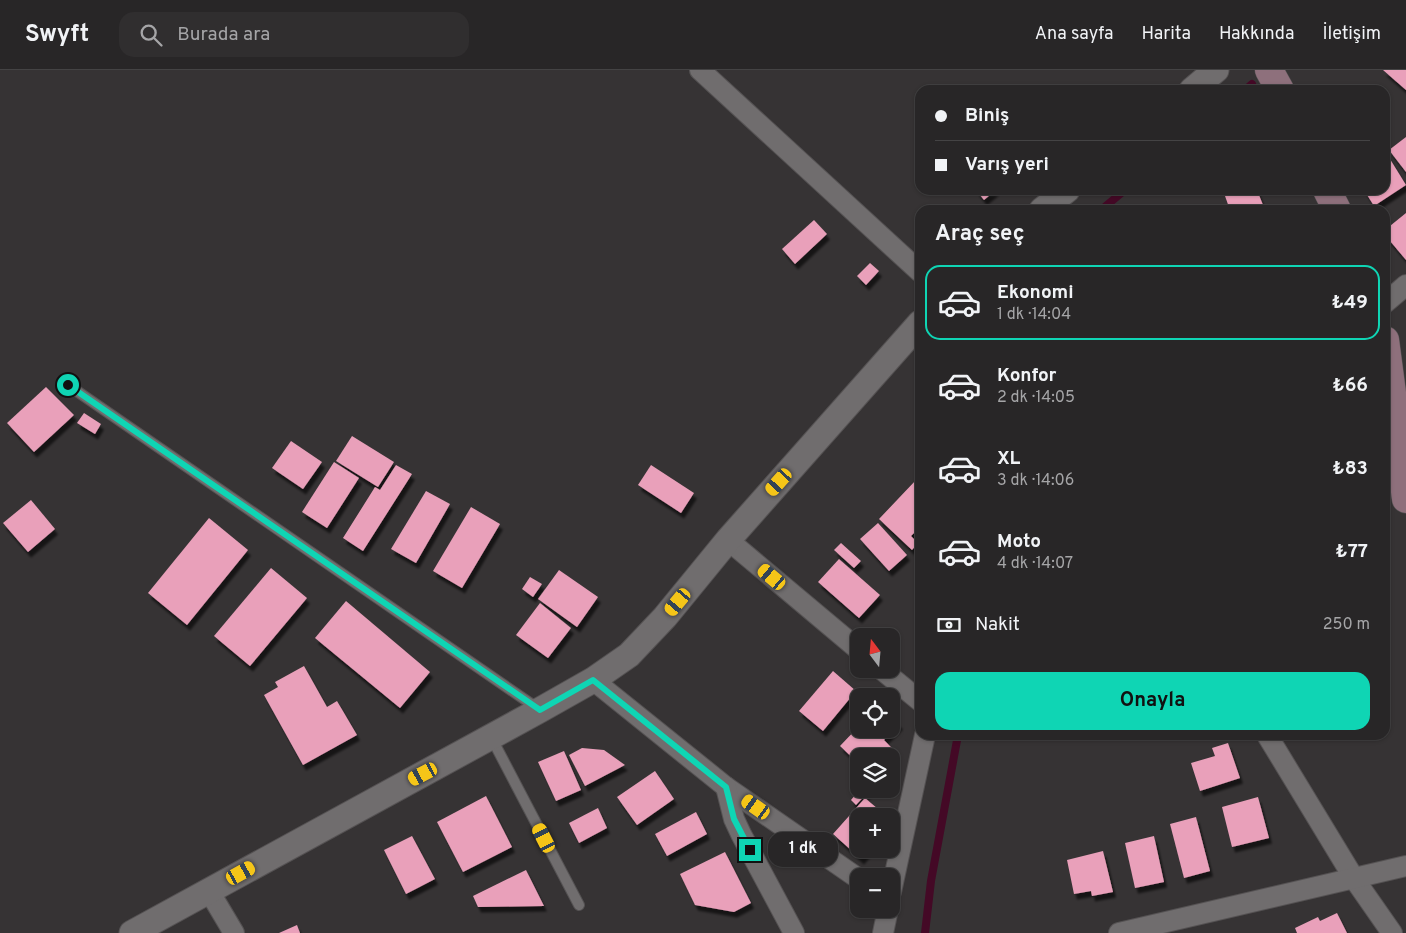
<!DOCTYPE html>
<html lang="tr">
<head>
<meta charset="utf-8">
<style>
  body { margin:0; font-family:Overpass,sans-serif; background:#302e2f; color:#f1f3f6; height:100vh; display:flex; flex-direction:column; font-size:19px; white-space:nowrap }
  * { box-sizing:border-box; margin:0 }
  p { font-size:16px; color:#a5a5a7 }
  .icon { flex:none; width:28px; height:28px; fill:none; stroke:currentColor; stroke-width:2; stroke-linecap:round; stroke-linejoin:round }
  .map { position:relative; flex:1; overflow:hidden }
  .sheet { position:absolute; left:915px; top:135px; width:475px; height:535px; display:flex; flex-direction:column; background:#282627; border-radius:15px; box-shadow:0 1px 4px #0004,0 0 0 1px #444344 }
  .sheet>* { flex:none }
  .top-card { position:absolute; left:915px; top:15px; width:475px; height:110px; border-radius:15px; box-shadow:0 1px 4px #0004,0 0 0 1px #444344; display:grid; align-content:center; height:110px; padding:0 20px; background:#282627 }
  .needle { width:32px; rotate:344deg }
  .buttons { position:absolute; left:850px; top:558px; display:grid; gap:10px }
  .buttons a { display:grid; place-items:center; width:50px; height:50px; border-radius:10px; background:#282627; box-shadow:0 1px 4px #0004,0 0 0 1px #444344; font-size:25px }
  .end { position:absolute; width:22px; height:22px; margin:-11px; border:6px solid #0fd5b4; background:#111; box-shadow:0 0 0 2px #111 }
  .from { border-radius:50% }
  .bubble { position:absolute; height:35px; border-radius:15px; background:#282627; box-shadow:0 1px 4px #0004,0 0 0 1px #444344; font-size:16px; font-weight:700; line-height:35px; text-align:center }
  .car { position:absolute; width:15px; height:30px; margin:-15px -8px; border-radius:6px; box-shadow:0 0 4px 1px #0007; background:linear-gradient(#f5c518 24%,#345 0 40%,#f5c518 0 76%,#345 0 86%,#f5c518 0) }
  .top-card b { display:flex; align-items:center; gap:18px; height:48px; font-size:19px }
  .top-card b+b { border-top:1px solid #444344 }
  .top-card i { width:12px; height:12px; background:#f1f3f6 }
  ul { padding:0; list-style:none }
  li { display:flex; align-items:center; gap:15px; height:75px; margin:0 10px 8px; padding:0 10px; border:2px solid transparent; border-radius:15px }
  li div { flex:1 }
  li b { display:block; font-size:19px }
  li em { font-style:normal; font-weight:700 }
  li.current { border-color:#0fd5b4 }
  li>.icon { width:45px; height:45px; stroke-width:1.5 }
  h2 { padding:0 20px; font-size:22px; line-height:60px }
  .pay { display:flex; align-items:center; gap:12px; height:55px; padding:0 20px; font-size:19px }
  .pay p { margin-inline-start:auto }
  .primary-button { display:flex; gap:10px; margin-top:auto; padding:10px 20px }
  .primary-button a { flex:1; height:58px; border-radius:15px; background:#0fd5b4; color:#111; font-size:20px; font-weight:700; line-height:58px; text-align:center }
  header { display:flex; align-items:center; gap:30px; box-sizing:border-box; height:70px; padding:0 25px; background:#282627; border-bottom:1px solid #444344 }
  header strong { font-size:24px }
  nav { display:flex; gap:28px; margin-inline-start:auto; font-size:18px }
  .search { width:350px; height:45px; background:#302e2f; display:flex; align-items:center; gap:12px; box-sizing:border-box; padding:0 18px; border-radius:15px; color:#a5a5a7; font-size:19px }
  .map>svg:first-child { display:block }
</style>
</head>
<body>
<header>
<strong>Swyft</strong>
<div class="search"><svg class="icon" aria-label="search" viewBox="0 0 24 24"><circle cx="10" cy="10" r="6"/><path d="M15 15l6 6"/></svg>Burada ara</div>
<nav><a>Ana sayfa</a><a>Harita</a><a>Hakkında</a><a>İletişim</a></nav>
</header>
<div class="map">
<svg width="1406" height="863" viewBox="0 0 1406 863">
  <defs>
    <filter id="shadow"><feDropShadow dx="3" dy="5.5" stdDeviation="1" flood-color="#0009"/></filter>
  </defs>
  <rect width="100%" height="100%" fill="#363334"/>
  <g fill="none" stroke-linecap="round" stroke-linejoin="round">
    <g stroke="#440926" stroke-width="8">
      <polyline points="1245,20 1252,14"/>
      <polyline points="1101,140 1125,120"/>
      <polyline points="925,863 931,811 958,665"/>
    </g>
  </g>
  <g fill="#e9a0ba" filter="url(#shadow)">
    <polygon points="1383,0 1406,0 1406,20"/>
    <polygon points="1406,67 1406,102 1389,80"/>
    <polygon points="1385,81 1406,115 1374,136 1364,120 1385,120"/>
    <polygon points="976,120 996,120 984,130"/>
    <polygon points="1240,120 1257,120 1265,140 1230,140 1225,126"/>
    <polygon points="1406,143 1406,190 1385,165 1385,160"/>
    <polygon points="814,150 827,164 795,194 782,179"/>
    <polygon points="870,193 879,201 866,215 857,206"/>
    <polygon points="46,317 74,345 34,382 7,353"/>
    <polygon points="84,343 101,354 95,364 77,353"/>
    <polygon points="352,366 394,392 378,417 336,391"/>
    <polygon points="291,371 322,392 303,419 272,398"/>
    <polygon points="334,392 359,408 327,458 302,442"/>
    <polygon points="396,395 412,404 363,481 343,468 375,417 380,420"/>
    <polygon points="651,395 694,423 681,443 638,415"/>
    <polygon points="916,410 920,413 920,457 911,466 918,473 912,480 879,449"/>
    <polygon points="426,421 450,434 416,493 391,479"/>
    <polygon points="31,430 55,459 28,482 3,453"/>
    <polygon points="471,437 500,454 462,518 433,501"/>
    <polygon points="209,448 248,480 187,555 148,523"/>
    <polygon points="878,453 907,485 889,501 860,469"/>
    <polygon points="841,473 861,491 854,498 834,480"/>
    <polygon points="839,489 880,525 859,548 818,512"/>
    <polygon points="271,498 307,528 250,596 214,566"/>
    <polygon points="559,500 598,527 577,557 538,529"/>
    <polygon points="530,507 542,514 533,527 522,519"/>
    <polygon points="346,531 430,602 400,638 315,568"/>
    <polygon points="540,533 571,558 548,588 516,565"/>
    <polygon points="304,596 327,637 337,631 357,665 303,695 264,625 278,617 275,612"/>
    <polygon points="833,601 856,621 823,661 799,641"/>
    <polygon points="891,647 900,654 884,670 893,679 886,686 859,686 859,694 840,676 859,656 859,659 891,659"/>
    <polygon points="1228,673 1240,708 1200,721 1191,693 1215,686 1212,678"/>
    <polygon points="582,678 604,680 625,695 585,716 569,685"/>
    <polygon points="564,681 581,720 556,731 538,692"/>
    <polygon points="655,701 674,729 637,755 617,727"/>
    <polygon points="860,719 871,719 856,735 851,730"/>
    <polygon points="486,726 512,777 463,802 437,752"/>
    <polygon points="1258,727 1269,768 1232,777 1222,737"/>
    <polygon points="865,728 884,744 882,746 859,746 859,779 870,779 861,789 833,764"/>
    <polygon points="598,738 607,758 579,773 569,753"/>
    <polygon points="696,742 707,764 667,786 655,764"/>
    <polygon points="1196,747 1210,801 1184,808 1170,754"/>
    <polygon points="412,766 435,809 406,824 384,780"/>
    <polygon points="1154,766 1164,812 1135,818 1125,773"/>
    <polygon points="1103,781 1113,822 1092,826 1091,821 1074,824 1067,790"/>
    <polygon points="725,782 751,833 734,842 695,835 680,804"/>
    <polygon points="526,800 544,836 478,837 473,826"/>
    <polygon points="1337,843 1347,863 1297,863 1295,858 1318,847 1320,851"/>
    <polygon points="297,855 300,863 279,863"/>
  </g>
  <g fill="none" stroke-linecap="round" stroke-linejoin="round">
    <defs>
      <g id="service">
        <polyline points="68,315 540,640"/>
        <polyline points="491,667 579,835"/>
      </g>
      <g id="minor">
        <polyline points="700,0 920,202"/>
        <polyline points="1385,233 1406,215"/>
        <polyline points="728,470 859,580"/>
        <polyline points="881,599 920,631"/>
        <polyline points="593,610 726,717 859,809"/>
        <polyline points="1267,665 1355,810 1392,863"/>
        <polyline points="726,717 734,749 741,764 794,863"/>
        <polyline points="209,821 234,863"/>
        <polyline points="891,822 925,665"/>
        <polyline points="883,863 888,839"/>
        <polyline points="1119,863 1406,796"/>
      </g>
      <g id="tertiary">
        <polyline points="1192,20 1216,0"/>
        <polyline points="1042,140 1067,120"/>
        <polyline points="132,863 540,640 593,610 629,585 665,547 728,470 920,253"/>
      </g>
      <g id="secondary">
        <polyline points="1269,0 1280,20"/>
        <polyline points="1327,120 1337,140"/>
        <polyline points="1385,270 1406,429"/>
      </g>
    </defs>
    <use href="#service" stroke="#555253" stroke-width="12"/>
    <use href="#minor" stroke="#555253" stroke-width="22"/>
    <use href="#tertiary" stroke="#555253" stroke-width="27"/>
    <use href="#secondary" stroke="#555253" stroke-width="29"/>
    <use href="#service" stroke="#706d6e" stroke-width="10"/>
    <use href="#minor" stroke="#706d6e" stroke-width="20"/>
    <use href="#tertiary" stroke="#706d6e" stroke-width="25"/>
    <use href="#secondary" stroke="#8e707c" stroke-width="28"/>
  </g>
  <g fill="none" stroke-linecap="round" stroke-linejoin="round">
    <polyline stroke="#0fd5b4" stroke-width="6" points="68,315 540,640 593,610 726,717 734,749 750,780"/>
  </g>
</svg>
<div class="buttons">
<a><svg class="needle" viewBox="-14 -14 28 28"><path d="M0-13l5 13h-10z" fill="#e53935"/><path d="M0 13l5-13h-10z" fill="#a5a5a7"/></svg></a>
<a><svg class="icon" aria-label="locate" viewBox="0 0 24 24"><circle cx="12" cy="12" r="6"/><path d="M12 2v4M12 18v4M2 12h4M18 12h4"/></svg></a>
<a><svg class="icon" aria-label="layers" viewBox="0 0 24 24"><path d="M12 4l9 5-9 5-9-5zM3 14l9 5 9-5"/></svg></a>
<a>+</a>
<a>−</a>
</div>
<i class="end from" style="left:68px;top:315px"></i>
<i class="end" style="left:750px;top:780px"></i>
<div class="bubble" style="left:768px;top:762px;width:70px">1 dk</div>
<i class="car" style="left:779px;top:412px;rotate:222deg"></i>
<i class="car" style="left:772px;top:507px;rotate:310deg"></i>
<i class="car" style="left:678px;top:532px;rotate:220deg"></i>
<i class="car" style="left:423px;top:704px;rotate:242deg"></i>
<i class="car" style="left:756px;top:737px;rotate:305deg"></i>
<i class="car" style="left:544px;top:768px;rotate:333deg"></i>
<i class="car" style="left:241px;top:803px;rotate:61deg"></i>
<div class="top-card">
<b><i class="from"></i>Biniş</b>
<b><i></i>Varış yeri</b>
</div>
<section class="sheet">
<h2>Araç seç</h2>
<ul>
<li class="current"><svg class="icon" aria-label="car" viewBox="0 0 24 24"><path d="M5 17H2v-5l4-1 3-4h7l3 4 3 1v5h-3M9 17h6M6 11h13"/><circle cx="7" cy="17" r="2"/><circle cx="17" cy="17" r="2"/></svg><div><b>Ekonomi</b><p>1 dk · 14:04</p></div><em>₺49</em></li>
<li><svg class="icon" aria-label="car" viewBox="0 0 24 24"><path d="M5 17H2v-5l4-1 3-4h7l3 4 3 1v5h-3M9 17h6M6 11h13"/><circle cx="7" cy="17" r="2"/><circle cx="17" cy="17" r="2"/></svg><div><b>Konfor</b><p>2 dk · 14:05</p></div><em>₺66</em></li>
<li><svg class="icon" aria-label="car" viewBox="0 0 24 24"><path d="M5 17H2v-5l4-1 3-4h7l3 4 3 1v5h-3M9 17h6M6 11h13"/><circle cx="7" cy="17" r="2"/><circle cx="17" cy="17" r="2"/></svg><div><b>XL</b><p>3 dk · 14:06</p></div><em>₺83</em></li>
<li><svg class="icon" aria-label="car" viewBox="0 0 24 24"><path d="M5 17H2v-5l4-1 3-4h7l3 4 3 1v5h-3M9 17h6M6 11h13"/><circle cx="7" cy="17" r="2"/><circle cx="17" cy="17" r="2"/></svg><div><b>Moto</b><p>4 dk · 14:07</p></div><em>₺77</em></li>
</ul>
<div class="pay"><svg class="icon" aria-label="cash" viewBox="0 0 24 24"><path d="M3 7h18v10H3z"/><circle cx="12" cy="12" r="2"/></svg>Nakit<p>250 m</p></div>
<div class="primary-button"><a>Onayla</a></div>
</section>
</div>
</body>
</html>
